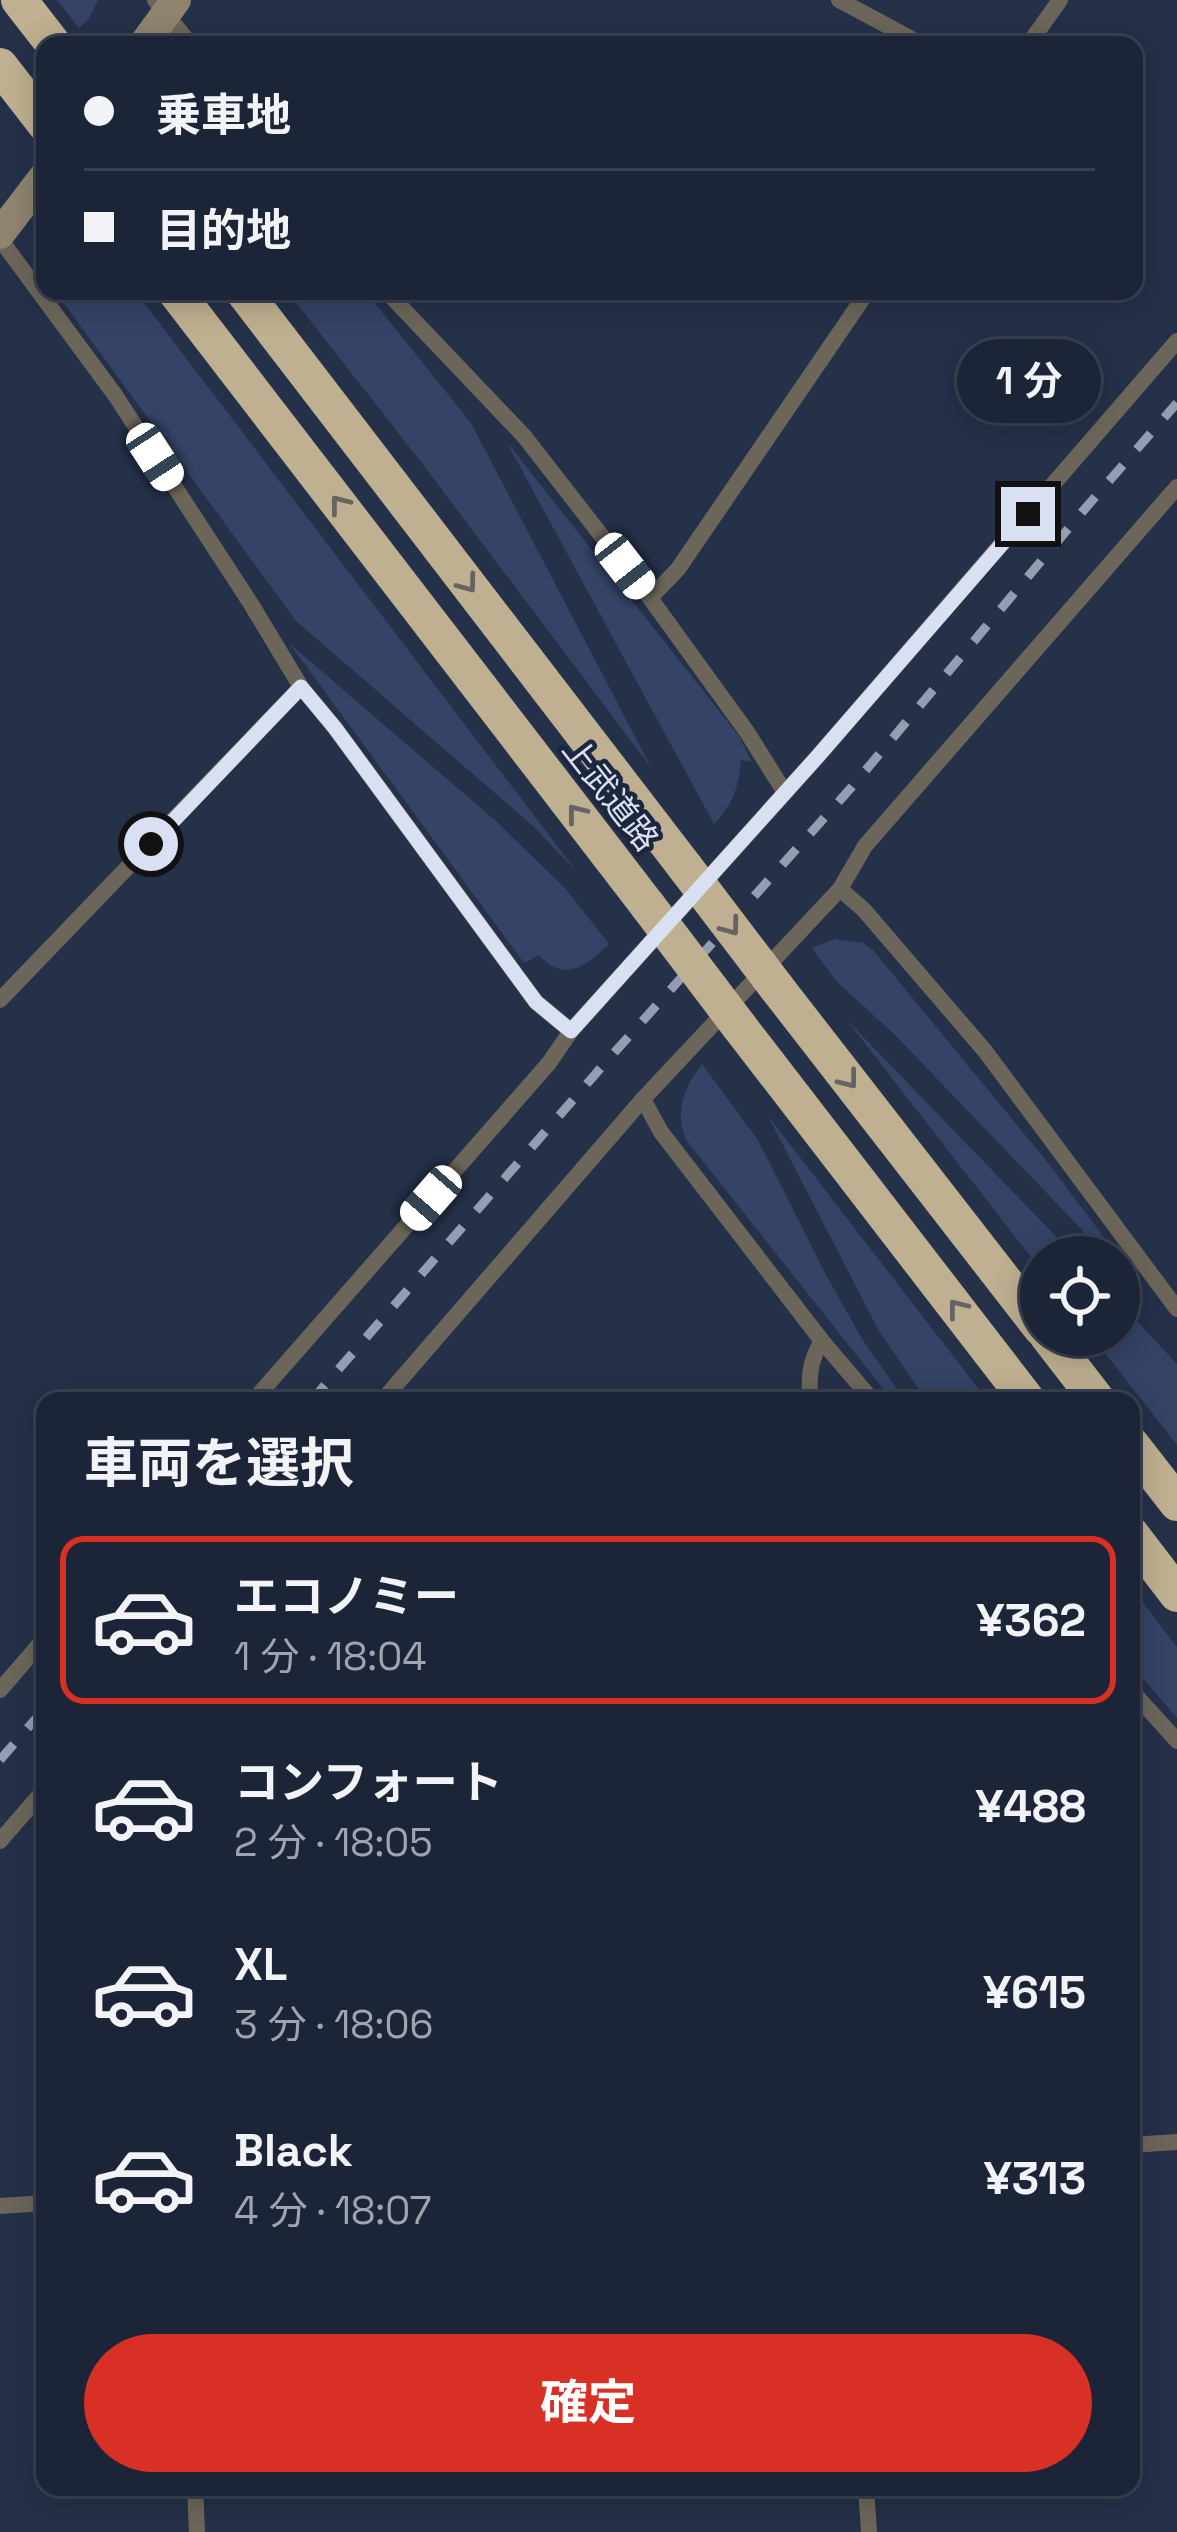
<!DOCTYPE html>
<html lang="ja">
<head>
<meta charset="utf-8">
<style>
  body { margin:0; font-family:"Space Grotesk","Noto Sans JP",sans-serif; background:#293042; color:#f1f3f6; height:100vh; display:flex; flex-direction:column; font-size:45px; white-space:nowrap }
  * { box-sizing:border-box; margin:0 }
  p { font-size:39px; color:#a0a4ad }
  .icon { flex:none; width:66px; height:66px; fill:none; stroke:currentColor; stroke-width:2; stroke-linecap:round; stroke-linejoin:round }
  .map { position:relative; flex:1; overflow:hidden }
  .side { position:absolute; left:36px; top:1392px; width:1104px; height:1104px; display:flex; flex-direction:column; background:#1c2437; border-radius:24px; box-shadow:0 6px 30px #0003,0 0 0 3px #3a4152 }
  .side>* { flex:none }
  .top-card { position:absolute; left:36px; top:36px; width:1107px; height:264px; border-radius:24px; box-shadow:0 6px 30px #0003,0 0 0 3px #3a4152; display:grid; align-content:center; height:264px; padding:0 48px; background:#1c2437 }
  .tools { position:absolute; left:1020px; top:1236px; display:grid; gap:24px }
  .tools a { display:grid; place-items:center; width:120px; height:120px; border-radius:50%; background:#1c2437; box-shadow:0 6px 30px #0003,0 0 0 3px #3a4152; font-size:60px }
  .end { position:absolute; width:54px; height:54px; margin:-27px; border:15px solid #d9e0f1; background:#111; box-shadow:0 0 0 6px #111 }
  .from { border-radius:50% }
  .bubble { position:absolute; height:84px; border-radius:42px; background:#1c2437; box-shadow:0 6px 30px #0003,0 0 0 3px #3a4152; font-size:39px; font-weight:700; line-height:84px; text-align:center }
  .car { position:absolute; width:36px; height:72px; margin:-36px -18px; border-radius:15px; box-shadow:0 0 9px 3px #0007; background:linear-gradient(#fff 24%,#345 0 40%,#fff 0 76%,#345 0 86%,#fff 0) }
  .top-card b { display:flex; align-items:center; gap:42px; height:114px; font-size:45px }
  .top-card b+b { border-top:3px solid #3a4152 }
  .top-card i { width:30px; height:30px; background:#f1f3f6 }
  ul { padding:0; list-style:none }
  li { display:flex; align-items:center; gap:36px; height:168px; margin:0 24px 18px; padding:0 24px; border:6px solid transparent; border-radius:24px }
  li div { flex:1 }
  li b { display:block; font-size:45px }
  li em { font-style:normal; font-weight:700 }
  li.on { border-color:#d93025 }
  li>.icon { width:108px; height:108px; stroke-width:1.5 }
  h2 { padding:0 48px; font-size:54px; line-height:144px }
  .action { display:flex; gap:24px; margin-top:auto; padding:24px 48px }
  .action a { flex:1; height:138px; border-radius:72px; background:#d93025; color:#fff; font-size:48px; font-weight:700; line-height:138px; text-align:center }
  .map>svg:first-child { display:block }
</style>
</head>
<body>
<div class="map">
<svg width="1177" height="2532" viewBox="0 0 1177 2532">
  <rect width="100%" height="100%" fill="#253049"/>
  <g fill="#344366">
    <polygon points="57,0 98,0 89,19 79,28"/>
    <polygon points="55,291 135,291 577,872 534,827 296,621"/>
    <polygon points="287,291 365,291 471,423 652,769 421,462"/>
    <path d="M 506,441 L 739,736 L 752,762 L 741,760 C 739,786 733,805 714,824 Z"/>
    <path d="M 289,643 L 496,821 L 565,888 L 609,944 C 587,965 565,984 539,955 L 524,963 Z"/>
    <polygon points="834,939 863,943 873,950 1045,1159 1119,1257 1108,1257 895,1035 837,982 812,948"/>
    <polygon points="846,1019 1076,1257 1041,1257 1041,1270"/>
    <path d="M 702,1064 L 758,1140 L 826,1275 L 861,1337 L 905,1401 L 893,1401 L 686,1140 C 674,1112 685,1086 702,1064 Z"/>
    <polygon points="768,1116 988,1401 927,1401 879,1331"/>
    <polygon points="1119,1302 1177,1364 1177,1445 1091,1335 1119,1335"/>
    <polygon points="1131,1587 1177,1647 1177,1718 1131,1665"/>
  </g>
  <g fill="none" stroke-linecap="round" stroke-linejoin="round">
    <g stroke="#6c665a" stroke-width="16">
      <polyline points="155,0 191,45"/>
      <polyline points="839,0 923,45"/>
      <polyline points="1028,45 1060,0"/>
      <polyline points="0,239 115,395 251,604 301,687 335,728 536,1002 571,1031"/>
      <polyline points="386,291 524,436 650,598 747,732 784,791"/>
      <polyline points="650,598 678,569 868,291"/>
      <polyline points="840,889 864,910 985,1051 1177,1309"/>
      <polyline points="0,1000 301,687"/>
      <polyline points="643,1099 661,1132 822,1341 873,1401"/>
      <polyline points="253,1401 549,1063 571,1031 818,756 1177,341"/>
      <polyline points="382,1401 643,1099 840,889 865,846 1177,487"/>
      <path d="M 810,1401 C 809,1378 809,1361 822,1341"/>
      <polyline points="0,1690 45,1638"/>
      <polyline points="1131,1690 1177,1741"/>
      <polyline points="0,1841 45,1789"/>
      <polyline points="1131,2145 1177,2142"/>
      <polyline points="0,2206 45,2203"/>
      <polyline points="195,2487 197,2532"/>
      <polyline points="866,2487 869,2532"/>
    </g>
    <g stroke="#8e8470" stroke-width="30">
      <polyline points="143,45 176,0"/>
      <polyline points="0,234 45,175"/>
    </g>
    <g stroke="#beb090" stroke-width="36">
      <polyline points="19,0 54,45"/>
      <polyline points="0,66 45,124"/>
      <polyline points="175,291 648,906"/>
      <polyline points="243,291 685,867"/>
      <polyline points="777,988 1041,1328"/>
      <polyline points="739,1026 1028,1401"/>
      <polyline points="1047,1335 1098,1401"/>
      <polyline points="1131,1444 1177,1503"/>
      <polyline points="1131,1534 1177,1594"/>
    </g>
    <g stroke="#949db1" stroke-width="9" stroke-dasharray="21 21" stroke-linecap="butt">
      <polyline points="311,1401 605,1063 850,789 1083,511 1177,403"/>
      <polyline points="0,1760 45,1708"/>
    </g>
    <g stroke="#beb090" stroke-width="36">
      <polyline points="685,867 777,988"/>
      <polyline points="648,906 739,1026"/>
    </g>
  </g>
  <defs><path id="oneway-chevron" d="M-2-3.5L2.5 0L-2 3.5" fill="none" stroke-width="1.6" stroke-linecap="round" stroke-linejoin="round" transform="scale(3)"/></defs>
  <g stroke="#656463">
    <use href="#oneway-chevron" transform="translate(339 504) rotate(-128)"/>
    <use href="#oneway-chevron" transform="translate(468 584) rotate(53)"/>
    <use href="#oneway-chevron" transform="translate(576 813) rotate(-128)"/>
    <use href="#oneway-chevron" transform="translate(731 927) rotate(53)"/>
    <use href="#oneway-chevron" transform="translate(849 1080) rotate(52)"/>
    <use href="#oneway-chevron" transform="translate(957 1308) rotate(-128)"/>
  </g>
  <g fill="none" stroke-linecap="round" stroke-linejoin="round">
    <polyline stroke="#d9e0f1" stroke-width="15" points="151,844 301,687 335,728 536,1002 571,1031 818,756 1028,514"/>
  </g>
  <g text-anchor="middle" stroke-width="9" stroke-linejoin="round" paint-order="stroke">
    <g font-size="33" fill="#d9e0f1" stroke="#1c263e">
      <text transform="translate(611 794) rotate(52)" y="12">上武道路</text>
    </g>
  </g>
</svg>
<div class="tools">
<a><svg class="icon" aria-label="locate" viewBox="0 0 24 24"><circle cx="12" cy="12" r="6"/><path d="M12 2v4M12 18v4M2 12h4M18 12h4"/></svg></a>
</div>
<i class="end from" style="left:151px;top:844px"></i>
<i class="end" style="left:1028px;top:514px"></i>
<div class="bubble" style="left:957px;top:339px;width:144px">1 分</div>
<i class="car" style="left:155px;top:457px;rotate:147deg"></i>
<i class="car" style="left:625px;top:566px;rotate:142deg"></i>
<i class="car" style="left:431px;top:1198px;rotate:221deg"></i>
<div class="top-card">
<b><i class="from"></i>乗車地</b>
<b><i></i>目的地</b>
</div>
<section class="side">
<h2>車両を選択</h2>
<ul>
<li class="on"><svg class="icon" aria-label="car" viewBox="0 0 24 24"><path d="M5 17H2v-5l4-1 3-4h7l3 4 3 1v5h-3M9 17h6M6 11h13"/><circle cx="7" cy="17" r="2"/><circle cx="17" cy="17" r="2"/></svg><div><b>エコノミー</b><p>1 分 · 18:04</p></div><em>¥362</em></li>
<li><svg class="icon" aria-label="car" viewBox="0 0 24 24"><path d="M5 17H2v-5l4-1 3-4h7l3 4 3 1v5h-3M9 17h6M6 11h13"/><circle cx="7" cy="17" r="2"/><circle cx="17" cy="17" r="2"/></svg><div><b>コンフォート</b><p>2 分 · 18:05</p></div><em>¥488</em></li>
<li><svg class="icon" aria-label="car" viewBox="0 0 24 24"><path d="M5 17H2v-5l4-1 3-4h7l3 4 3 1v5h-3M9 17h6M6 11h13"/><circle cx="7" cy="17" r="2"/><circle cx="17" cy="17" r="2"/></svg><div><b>XL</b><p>3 分 · 18:06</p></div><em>¥615</em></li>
<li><svg class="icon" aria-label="car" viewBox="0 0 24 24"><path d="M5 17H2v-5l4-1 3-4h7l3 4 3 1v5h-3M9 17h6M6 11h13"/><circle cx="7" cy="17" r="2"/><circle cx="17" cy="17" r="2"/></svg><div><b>Black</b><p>4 分 · 18:07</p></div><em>¥313</em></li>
</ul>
<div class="action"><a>確定</a></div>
</section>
</div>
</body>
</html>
